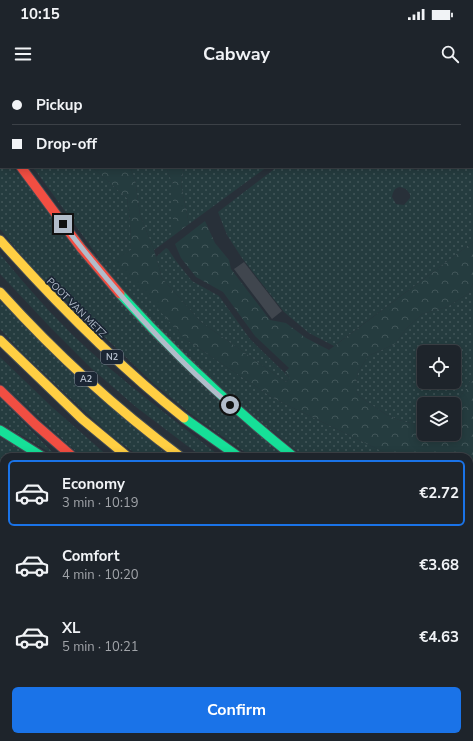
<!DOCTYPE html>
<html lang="en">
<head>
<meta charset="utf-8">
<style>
  body { margin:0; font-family:"Nunito Sans",sans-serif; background:#2b3037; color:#f1f3f6; height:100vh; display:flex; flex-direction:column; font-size:15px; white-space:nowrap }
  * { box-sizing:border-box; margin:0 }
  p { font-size:13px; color:#a1a4a9 }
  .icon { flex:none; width:22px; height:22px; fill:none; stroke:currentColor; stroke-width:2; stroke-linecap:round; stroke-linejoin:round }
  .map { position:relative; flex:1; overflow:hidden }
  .sheet { position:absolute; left:0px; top:373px; width:473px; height:288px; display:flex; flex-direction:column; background:#1e242b; border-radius:12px 12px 0 0; box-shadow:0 2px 10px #0003,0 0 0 1px #3c4147 }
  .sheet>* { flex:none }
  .banner { position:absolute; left:0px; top:0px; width:473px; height:88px; box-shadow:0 2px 10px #0003,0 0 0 1px #3c4147; display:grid; align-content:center; height:88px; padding:0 12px; background:#1e242b }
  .buttons { position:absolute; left:417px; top:265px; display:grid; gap:8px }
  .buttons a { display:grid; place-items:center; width:44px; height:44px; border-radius:6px; background:#1e242b; box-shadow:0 2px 10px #0003,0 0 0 1px #3c4147; font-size:20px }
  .end { position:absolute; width:18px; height:18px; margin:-9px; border:5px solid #b2bcca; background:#111; box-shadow:0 0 0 2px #111 }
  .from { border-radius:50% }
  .banner b { display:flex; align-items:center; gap:14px; height:38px; font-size:15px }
  .banner b+b { border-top:1px solid #3c4147 }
  .banner i { width:10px; height:10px; background:#f1f3f6 }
  ul { padding:7px 0 0; list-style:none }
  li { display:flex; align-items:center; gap:12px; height:66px; margin:0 8px 6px; padding:0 4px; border:2px solid transparent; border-radius:6px }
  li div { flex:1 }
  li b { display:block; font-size:15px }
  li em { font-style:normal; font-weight:700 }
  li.on { border-color:#1a73e8 }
  li>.icon { width:36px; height:36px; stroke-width:1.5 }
  .action { display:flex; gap:8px; margin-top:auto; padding:8px 12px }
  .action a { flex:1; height:46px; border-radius:6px; background:#1a73e8; color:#fff; font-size:16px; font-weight:700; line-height:46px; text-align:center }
  .status { display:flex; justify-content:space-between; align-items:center; height:28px; padding:0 20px; background:#1e242b; direction:ltr }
  .status svg { height:11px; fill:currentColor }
  header { display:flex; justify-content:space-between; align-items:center; height:52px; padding:0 12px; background:#1e242b; font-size:18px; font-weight:700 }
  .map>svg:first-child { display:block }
</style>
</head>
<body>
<div class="status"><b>10:15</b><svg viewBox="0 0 49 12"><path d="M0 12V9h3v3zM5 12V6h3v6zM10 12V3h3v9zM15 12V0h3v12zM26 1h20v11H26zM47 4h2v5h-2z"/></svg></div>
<header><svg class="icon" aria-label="menu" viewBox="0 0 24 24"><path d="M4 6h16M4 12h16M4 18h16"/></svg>Cabway<svg class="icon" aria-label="search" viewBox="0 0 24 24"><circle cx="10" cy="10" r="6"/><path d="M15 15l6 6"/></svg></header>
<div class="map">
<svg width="473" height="661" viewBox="0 0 473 661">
  <defs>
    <pattern id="grass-dots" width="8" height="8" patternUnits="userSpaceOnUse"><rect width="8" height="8" fill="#253c3f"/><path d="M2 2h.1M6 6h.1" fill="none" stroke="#425659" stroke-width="1.8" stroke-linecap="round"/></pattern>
    <pattern id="forest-crowns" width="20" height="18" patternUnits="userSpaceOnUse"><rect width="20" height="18" fill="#253c3f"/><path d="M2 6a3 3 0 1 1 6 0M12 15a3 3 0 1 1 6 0" fill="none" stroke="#425659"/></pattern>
    <pattern id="park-tufts" width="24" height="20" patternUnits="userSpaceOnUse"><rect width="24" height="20" fill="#253c3f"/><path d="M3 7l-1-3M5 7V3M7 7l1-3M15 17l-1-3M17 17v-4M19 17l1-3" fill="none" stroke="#425659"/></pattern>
  </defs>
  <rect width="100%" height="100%" fill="#283039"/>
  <g fill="url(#grass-dots)" fill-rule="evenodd">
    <polygon points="84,0 258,0 258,1 83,1"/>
    <path d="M 392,0 L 473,0 L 473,162 L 334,266 L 309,253 L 284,232 L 242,178 L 227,155 L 218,132 L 277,87 L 410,87 L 415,90 L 422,89 L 424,87 L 472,87 L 472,1 L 391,1 ZM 400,107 L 406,109 L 410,114 L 410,118 L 404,125 L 396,124 L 392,117 C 393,112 394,108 400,107 Z"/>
    <polygon points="0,75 1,87 12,87 285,377 252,377 200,341 154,304 33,189 0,149"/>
    <polygon points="33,87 92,87 127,118 130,141 131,170 115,180 185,259 273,318 394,377 304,377 224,312 107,189"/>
    <polygon points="130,87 167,87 167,90 173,104 173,156 154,170 140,135 135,99"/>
    <polygon points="184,87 267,87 189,144 181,104"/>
    <polygon points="166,168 168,169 176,181 192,201 219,216 250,259 290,298 286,302 201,242 162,198 156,177"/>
    <path d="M 0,174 C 31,212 64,249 100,280 C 139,314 181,345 221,377 L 202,377 L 136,327 L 91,288 L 50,247 L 0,194 Z"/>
    <path d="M 473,203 L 473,301 L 470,301 L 467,308 L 454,324 L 424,324 L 424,344 L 410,343 L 399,340 L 387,335 L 360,317 L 356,311 L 356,303 L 358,292 L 368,276 L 395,264 L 406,249 L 422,234 L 447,227 L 469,213 ZM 436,266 L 440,268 L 440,272 L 454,272 L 454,302 L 424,302 L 424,272 L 429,272 L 431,267 Z"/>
    <polygon points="0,221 169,377 140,377 109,354 23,274 0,249"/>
    <polygon points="0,277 52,327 109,377 82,377 0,302"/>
    <polygon points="0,318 57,377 26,358 0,343"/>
    <polygon points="0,357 33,377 4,377 4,405 0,403"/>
    <polygon points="0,409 4,411 4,468 0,466"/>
    <polygon points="469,652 473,653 473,661 372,661 362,657 469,657"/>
  </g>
  <g fill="url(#forest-crowns)">
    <polygon points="92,87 130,87 135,99 140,135 154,170 162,198 201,242 286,302 290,298 285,292 289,288 255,256 223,212 196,197 181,178 175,164 205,141 215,163 229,180 231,189 270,240 286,243 306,258 329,270 473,162 473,203 469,213 447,227 422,234 406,249 395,264 368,276 358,292 356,303 356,311 360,317 387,335 399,340 410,343 424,344 424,354 454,354 454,324 467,308 470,301 473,301 473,443 469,441 469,377 394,377 273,318 185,259 114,180 131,170 130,141 127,118"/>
    <polygon points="167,87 184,87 181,104 189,144 173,156 173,104 167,90"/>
    <polygon points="0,466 4,468 4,620 0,619"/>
    <polygon points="185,657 362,657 372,661 204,661"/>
  </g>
  <polygon fill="url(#park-tufts)" points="0,541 4,543 4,657 285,657 295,661 0,661"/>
  <polygon fill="#40464e" points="244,182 282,231 272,239 234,189"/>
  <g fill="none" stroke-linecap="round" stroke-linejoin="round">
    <defs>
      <g id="street">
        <polyline points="0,621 4,622"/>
        <polyline points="176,657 195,661"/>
      </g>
      <g id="fast">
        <polyline points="0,66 1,67"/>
        <path d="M 120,214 C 175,275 230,326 294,377"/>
        <polyline points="184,338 239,377"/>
        <polyline points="0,350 43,377"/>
        <polyline points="469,497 473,499"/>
        <polyline points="469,534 473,536"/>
        <polyline points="469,567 473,569"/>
        <polyline points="469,610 473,612"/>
      </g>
      <g id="slow">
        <path d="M 0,160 C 57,224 117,285 184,338"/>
        <path d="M 0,212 C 55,273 115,328 181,377"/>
        <polyline points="0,260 82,339 128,377"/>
      </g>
      <g id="jam">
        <polyline points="21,87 81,168 120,214"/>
        <polyline points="0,310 35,344 73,377"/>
      </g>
    </defs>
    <use href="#street" stroke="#474c53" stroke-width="14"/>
    <use href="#fast" stroke="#454c54" stroke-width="11"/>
    <use href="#slow" stroke="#454c54" stroke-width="11"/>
    <use href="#jam" stroke="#454c54" stroke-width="11"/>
    <use href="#street" stroke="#595e66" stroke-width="12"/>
    <use href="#fast" stroke="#16e098" stroke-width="9"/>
    <use href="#slow" stroke="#ffcf43" stroke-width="9"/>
    <use href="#jam" stroke="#f24e42" stroke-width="9"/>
  </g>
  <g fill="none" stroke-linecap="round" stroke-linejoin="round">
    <path stroke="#b2bcca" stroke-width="5" d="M 63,144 C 113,209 167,272 230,325"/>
  </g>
  <g text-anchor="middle" stroke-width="3.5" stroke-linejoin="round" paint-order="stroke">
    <g fill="#1b2634" stroke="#858f9d" stroke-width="1">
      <rect x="101" y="270" width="22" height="14" rx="3"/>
      <rect x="75" y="292" width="22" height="14" rx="3"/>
    </g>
    <g font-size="9" font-weight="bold" fill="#b2bcca">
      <text x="112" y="280">N2</text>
      <text x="86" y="302">A2</text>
    </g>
    <g font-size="10" fill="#b2bcca" stroke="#1b2634">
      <text transform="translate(77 227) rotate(45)" y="4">POOT VAN METZ</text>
    </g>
  </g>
</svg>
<div class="buttons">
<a><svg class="icon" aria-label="locate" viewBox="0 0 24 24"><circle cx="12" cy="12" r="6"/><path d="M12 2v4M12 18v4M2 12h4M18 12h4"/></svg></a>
<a><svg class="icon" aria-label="layers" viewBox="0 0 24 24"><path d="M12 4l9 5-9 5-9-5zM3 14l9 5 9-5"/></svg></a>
</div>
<i class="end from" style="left:230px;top:325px"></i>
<i class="end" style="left:63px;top:144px"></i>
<div class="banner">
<b><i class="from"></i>Pickup</b>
<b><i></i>Drop-off</b>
</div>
<section class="sheet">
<ul>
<li class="on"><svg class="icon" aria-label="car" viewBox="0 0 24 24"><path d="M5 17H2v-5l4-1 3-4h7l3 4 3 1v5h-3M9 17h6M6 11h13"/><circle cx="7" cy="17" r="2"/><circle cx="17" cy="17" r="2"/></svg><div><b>Economy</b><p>3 min · 10:19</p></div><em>€2.72</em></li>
<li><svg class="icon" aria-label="car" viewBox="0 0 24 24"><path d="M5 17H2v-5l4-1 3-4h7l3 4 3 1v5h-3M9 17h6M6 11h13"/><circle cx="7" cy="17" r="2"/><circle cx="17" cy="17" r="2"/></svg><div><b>Comfort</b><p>4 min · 10:20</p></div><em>€3.68</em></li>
<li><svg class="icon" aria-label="car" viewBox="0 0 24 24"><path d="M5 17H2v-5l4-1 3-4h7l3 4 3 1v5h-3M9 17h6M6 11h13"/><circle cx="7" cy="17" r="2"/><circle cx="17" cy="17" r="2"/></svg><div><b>XL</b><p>5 min · 10:21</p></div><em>€4.63</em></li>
</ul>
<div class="action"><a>Confirm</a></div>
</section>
</div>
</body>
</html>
